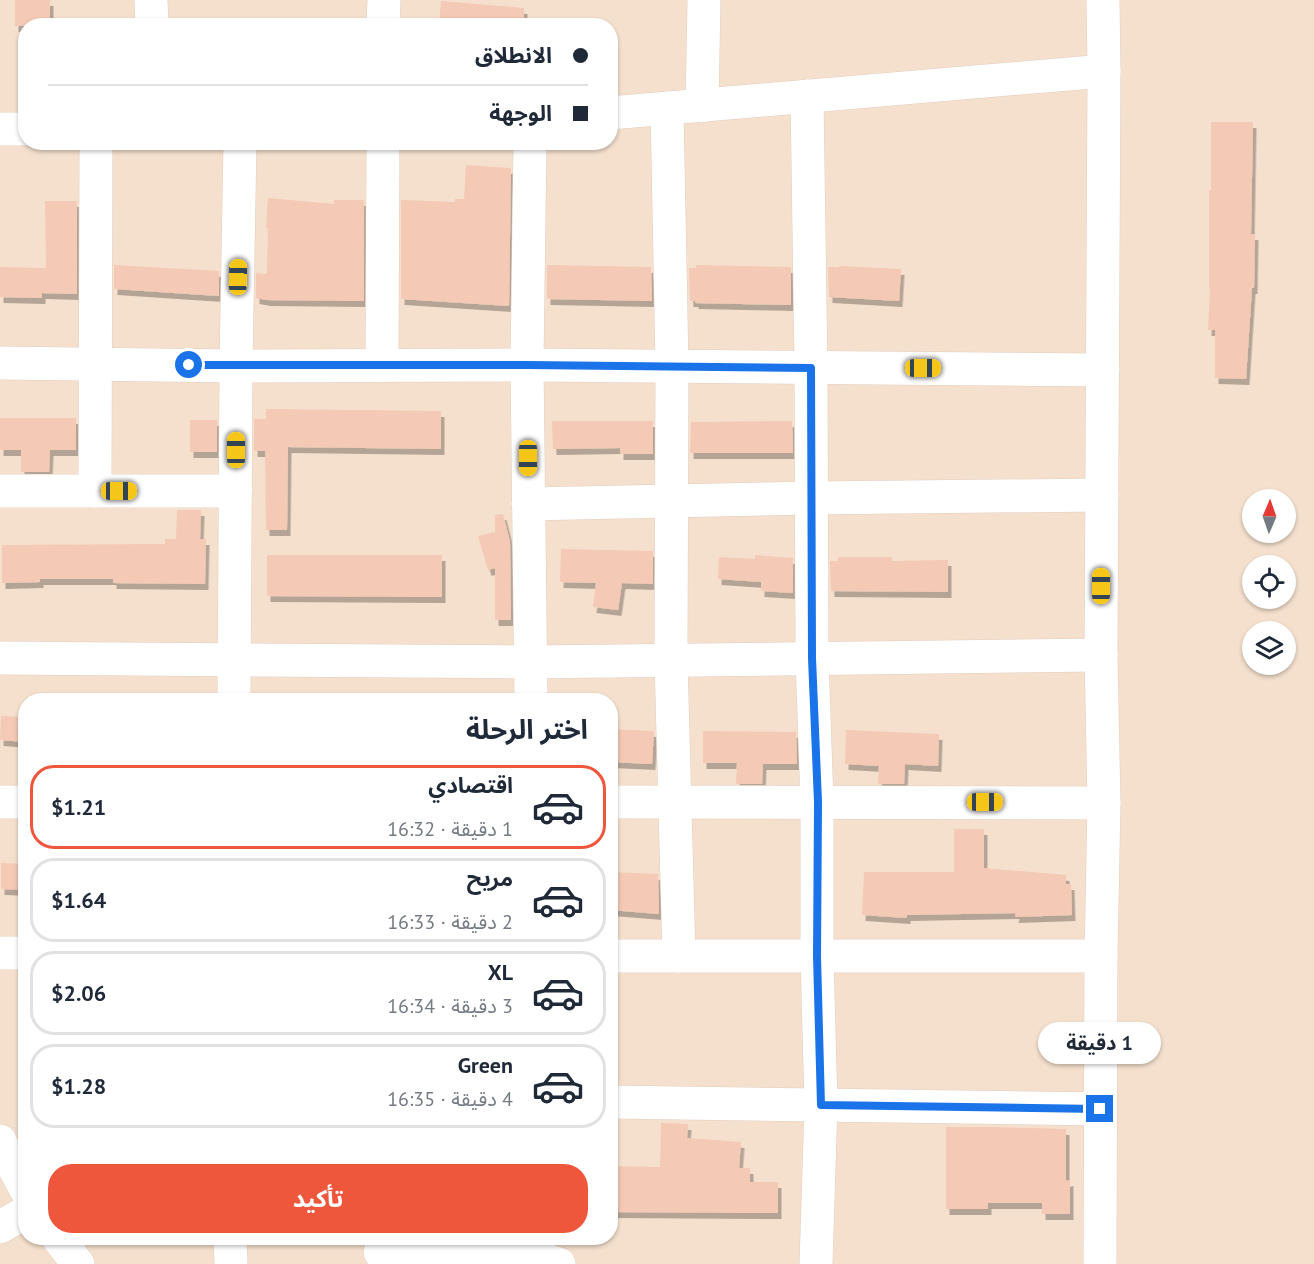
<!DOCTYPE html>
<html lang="ar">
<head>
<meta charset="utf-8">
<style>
  body { margin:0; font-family:"PT Sans","Noto Sans Arabic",sans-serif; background:#f6f6f7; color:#1f2937; direction:rtl; height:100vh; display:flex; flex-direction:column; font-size:22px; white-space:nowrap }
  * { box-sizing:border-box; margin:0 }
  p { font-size:20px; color:#747a83 }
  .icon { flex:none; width:33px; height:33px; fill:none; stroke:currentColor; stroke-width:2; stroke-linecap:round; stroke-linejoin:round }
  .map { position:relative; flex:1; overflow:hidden; direction:ltr }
  .panel { position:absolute; left:18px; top:693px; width:600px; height:552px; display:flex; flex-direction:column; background:#fff; border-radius:24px; box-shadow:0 2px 4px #0004; direction:rtl }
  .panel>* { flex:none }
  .banner { position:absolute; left:18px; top:18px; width:600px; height:132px; border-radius:24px; box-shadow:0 2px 4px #0004; direction:rtl; display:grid; align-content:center; height:132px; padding:0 30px; background:#fff }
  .needle { width:39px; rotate:2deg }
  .buttons { position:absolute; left:1242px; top:489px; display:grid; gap:12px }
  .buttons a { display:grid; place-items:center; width:54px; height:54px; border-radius:50%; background:#fff; box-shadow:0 2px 4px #0004; font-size:30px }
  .end { position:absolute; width:27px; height:27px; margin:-14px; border:8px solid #1a73e8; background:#fff; box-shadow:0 0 0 3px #fff }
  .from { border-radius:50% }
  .bubble { position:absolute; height:42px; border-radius:21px; background:#fff; box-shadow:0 2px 4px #0004; font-size:20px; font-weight:700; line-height:42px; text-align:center; direction:rtl }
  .car { position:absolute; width:18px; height:36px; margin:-18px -9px; border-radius:8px; box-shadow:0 0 4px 2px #0007; background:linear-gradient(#f5c518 24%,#345 0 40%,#f5c518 0 76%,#345 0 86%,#f5c518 0) }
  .banner b { display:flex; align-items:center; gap:21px; height:57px; font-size:22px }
  .banner b+b { border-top:2px solid #e0e1e3 }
  .banner i { width:15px; height:15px; background:#1f2937 }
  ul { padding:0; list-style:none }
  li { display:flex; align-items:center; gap:18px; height:84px; margin:0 12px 9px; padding:0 18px; border:3px solid #e0e1e3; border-radius:24px }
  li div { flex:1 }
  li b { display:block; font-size:22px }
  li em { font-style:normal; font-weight:700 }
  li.active { border-color:#ef573c }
  li>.icon { width:54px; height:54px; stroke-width:1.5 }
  h2 { padding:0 30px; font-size:27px; line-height:72px }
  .primary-button { display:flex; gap:12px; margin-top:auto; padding:12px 30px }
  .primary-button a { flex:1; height:69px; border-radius:24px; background:#ef573c; color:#fff; font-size:24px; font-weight:700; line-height:69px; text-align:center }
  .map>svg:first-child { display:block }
</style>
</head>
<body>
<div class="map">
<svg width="1314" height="1264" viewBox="0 0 1314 1264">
  <defs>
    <filter id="shadow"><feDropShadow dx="3.5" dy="6" stdDeviation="0" flood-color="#0004"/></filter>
  </defs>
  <rect width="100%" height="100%" fill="#fdefde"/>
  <path fill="#f5e0cd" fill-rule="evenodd" d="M 0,0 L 1314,0 L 1314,1264 L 0,1264 ZM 26,26 L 610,26 L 610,142 L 26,142 ZM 1252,500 L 1286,500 L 1286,532 L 1252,532 ZM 1252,566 L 1286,566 L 1286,598 L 1252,598 ZM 1252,632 L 1286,632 L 1286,664 L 1252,664 ZM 26,700 L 610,700 L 610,1238 L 26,1238 Z"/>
  <g fill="#f4c9b5" filter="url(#shadow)">
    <rect x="15" y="0" width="35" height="26"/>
    <polygon points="441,1 524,8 524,26 439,26"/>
    <polygon points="1211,122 1253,122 1251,234 1255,234 1254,288 1252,288 1246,379 1215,378 1215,330 1208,330 1210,288 1209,288 1209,190 1211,190"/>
    <polygon points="466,165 511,168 509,306 401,299 401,200 455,202 455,199 464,199"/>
    <polygon points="268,198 334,204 334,200 364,200 364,301 267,300 256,298 256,273 267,274 268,229 266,228"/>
    <polygon points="45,201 77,201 77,294 42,293 42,298 0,297 0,267 46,268"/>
    <polygon points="114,265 219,271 219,296 114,289"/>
    <polygon points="547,265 651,267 652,301 547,299"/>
    <polygon points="696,265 791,267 791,305 695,303 695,301 690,301 689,268 696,268"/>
    <polygon points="839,266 901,269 899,301 829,297 828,267 839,267"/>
    <polygon points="266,409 441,411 441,449 288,447 287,530 266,530 265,451 254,451 254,419 266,419"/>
    <polygon points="0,418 76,418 76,450 50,450 49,472 21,472 21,450 0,450"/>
    <rect x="190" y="420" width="27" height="32"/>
    <polygon points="552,421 653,421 653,454 620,454 620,448 553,449"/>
    <polygon points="792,421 793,453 690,453 691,422"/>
    <polygon points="177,510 201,510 200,539 206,539 205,584 113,583 113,579 40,579 40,582 2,583 2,545 165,544 165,539 176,539"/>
    <polygon points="503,514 510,542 511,620 495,620 495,568 488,570 478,536 495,532 495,515"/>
    <polygon points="561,549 653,551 653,584 622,583 618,610 593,607 596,583 560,582"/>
    <polygon points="267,555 442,555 442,597 267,596"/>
    <polygon points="755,555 793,558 793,593 761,591 761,582 718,579 719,557 755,559"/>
    <polygon points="838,557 892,557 892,561 948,560 948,592 831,591 830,561 838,561"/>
    <polygon points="1,716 26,717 26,742 0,740"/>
    <polygon points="610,729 654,731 652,764 610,762"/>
    <polygon points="846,730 939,734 938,766 905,764 904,784 878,784 879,766 845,764"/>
    <polygon points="703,731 796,732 797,764 763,764 762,784 736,784 737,763 703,763"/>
    <polygon points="954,829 984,829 984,868 1066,875 1066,884 1071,884 1072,915 1015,917 1016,913 907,915 907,918 862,915 864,872 954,872"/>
    <polygon points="1,863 26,864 26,890 1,889"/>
    <polygon points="610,872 658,874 659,914 610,910"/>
    <polygon points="661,1123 688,1124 687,1138 741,1142 739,1168 750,1168 750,1182 778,1182 778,1213 610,1212 610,1166 660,1167"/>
    <polygon points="946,1127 990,1127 1066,1129 1066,1181 1070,1180 1070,1214 1042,1214 1042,1203 988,1203 988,1209 946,1209"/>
  </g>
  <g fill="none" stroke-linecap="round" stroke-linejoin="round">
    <defs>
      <g id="minor">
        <polyline points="151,0 152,26"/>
        <polyline points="383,26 384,0"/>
        <polyline points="807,96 811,367 812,658 817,802 817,956 821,1105 816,1264"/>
        <polyline points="702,106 704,0"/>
        <polyline points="667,108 672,366 671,660 679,956"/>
        <polyline points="610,113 1104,71"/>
        <polyline points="0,129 26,129"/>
        <polyline points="530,142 527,365 531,700"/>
        <polyline points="0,363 236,366 527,365 1103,370"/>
        <polyline points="382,365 383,142"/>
        <polyline points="0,491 236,491"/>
        <polyline points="95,491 96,142"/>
        <polyline points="528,504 811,498 1102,495"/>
        <polyline points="0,658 530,662 1101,655"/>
        <polyline points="234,700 236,366 240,142"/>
        <polyline points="0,802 26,802"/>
        <polyline points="610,802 1104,803"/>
        <polyline points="0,953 26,953"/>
        <polyline points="610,956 1101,956"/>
        <polyline points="610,1102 1100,1109"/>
        <polyline points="0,1141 26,1190"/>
        <polyline points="0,1227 26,1212"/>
        <polyline points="58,1238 78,1264"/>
        <polyline points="230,1238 231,1264"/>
        <polyline points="380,1252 540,1258 559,1264"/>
      </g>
      <polyline id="tertiary" points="1100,1264 1101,956 1104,803 1101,655 1104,71 1103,0"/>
    </defs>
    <use href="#minor" stroke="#e4ccbd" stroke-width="34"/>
    <use href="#tertiary" stroke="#e4ccbd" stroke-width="34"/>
    <use href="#minor" stroke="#fff" stroke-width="33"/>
    <use href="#tertiary" stroke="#fff" stroke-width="33"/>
  </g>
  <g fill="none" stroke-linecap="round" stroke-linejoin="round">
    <polyline stroke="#1a73e8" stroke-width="8" points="189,365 527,365 811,368 812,658 818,802 817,956 821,1105 1100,1109"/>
  </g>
</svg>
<div class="buttons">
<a><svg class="needle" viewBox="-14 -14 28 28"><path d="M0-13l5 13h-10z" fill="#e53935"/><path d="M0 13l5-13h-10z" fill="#747a83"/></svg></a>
<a><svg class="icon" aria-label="locate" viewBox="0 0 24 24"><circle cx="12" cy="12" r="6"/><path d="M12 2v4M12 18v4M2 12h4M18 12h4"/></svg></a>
<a><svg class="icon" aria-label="layers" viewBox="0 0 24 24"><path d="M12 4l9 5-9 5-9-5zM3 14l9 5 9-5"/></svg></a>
</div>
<i class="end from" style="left:189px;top:365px"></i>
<i class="end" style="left:1100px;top:1109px"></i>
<div class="bubble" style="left:1038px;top:1022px;width:123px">1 دقيقة</div>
<i class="car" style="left:238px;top:277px;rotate:1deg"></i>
<i class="car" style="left:923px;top:368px;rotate:90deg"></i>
<i class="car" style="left:236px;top:450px;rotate:0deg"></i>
<i class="car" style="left:528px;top:458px;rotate:180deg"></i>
<i class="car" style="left:119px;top:491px;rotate:90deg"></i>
<i class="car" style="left:1101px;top:586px;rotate:0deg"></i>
<i class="car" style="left:985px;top:802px;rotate:90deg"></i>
<div class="banner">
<b><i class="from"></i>الانطلاق</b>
<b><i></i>الوجهة</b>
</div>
<section class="panel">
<h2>اختر الرحلة</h2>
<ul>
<li class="active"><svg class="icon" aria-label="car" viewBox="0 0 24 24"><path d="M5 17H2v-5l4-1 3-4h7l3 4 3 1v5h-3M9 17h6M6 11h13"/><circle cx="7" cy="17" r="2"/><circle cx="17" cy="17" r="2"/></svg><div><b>اقتصادي</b><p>1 دقيقة · 16:32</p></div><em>$1.21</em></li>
<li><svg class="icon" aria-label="car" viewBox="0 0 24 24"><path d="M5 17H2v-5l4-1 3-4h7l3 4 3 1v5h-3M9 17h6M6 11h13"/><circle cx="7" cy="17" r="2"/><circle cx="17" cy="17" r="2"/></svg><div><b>مريح</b><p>2 دقيقة · 16:33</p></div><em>$1.64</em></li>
<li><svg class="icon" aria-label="car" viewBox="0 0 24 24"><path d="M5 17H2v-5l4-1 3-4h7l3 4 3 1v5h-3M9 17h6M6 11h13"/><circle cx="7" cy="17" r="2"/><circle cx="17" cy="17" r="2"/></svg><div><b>XL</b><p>3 دقيقة · 16:34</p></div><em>$2.06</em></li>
<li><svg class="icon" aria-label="car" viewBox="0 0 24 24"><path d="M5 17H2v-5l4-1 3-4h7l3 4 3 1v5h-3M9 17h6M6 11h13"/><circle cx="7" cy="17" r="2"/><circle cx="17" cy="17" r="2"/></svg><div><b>Green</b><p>4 دقيقة · 16:35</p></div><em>$1.28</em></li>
</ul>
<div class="primary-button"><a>تأكيد</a></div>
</section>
</div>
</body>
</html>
